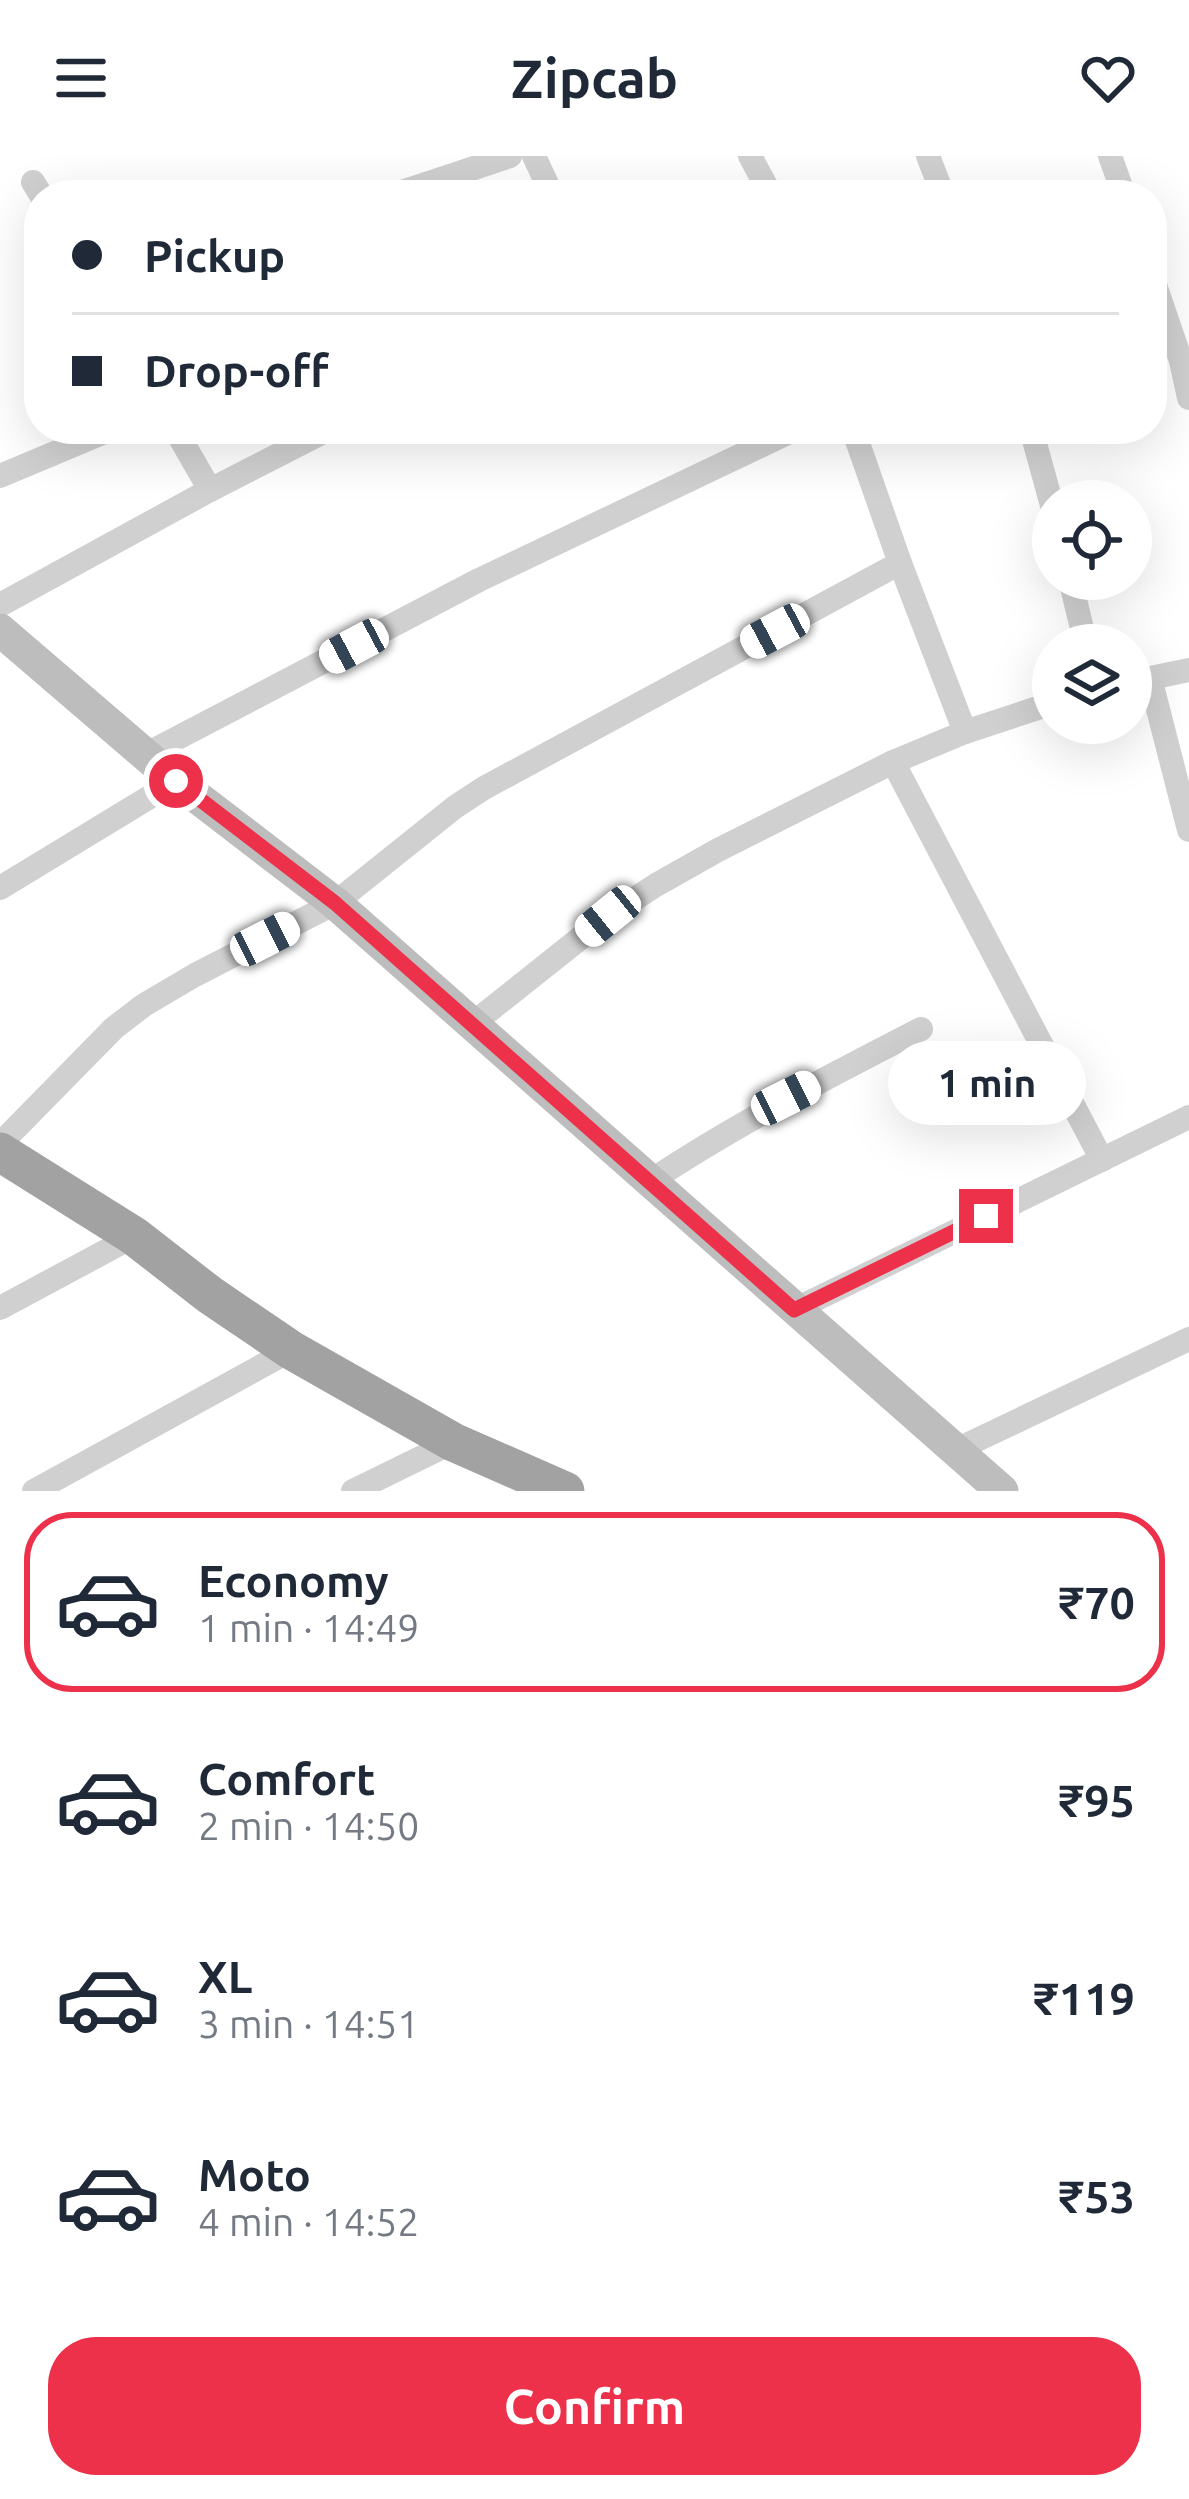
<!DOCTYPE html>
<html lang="en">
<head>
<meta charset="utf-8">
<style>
  body { margin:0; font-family:Ubuntu,sans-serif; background:#f2f2f3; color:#1f2937; height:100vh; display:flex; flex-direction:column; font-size:45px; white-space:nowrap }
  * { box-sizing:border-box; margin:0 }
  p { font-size:39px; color:#747a83 }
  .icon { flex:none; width:66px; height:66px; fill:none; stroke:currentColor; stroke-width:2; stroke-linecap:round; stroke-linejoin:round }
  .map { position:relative; height:1335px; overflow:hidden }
  .panel { display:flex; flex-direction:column; background:#fff; flex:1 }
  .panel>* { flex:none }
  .top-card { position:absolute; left:24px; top:24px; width:1143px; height:264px; border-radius:48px; box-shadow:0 12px 48px #0002; display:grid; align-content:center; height:264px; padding:0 48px; background:#fff }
  .buttons { position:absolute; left:1032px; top:324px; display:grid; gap:24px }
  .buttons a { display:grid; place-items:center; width:120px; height:120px; border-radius:50%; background:#fff; box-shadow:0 12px 48px #0002; font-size:60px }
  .end { position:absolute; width:54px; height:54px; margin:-27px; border:15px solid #ed314a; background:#fff; box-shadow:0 0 0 6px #fff }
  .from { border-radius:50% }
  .bubble { position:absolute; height:84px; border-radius:42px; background:#fff; box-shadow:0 12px 48px #0002; font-size:39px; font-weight:600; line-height:84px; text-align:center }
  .car { position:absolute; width:36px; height:72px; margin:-36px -18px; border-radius:15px; box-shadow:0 0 9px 3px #0007; background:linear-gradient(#fff 24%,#345 0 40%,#fff 0 76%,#345 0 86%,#fff 0) }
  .top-card b { display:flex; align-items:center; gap:42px; height:114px; font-size:45px }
  .top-card b+b { border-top:3px solid #e0e1e3 }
  .top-card i { width:30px; height:30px; background:#1f2937 }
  ul { padding:21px 0 0; list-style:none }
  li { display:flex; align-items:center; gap:36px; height:180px; margin:0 24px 18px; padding:0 24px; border:6px solid transparent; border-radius:48px }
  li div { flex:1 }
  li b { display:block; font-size:45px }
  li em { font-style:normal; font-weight:600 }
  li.on { border-color:#ed314a }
  li>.icon { width:108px; height:108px; stroke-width:1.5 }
  .primary-button { display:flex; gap:24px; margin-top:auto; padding:24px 48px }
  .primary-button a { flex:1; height:138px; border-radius:48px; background:#ed314a; color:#fff; font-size:48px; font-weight:600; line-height:138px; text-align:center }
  header { display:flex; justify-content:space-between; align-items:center; height:156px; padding:0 48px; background:#fff; font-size:54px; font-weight:600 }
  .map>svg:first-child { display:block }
</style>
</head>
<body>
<header><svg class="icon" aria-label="menu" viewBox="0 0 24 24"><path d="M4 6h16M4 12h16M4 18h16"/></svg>Zipcab<svg class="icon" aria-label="heart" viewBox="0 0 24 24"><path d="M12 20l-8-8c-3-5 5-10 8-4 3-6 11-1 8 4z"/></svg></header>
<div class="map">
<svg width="1189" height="1335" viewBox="0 0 1189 1335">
  <rect width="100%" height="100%" fill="#fff"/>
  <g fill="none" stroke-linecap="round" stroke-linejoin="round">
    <g stroke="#d0d0d0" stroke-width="24">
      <polyline points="534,0 552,39"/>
      <polyline points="750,0 771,39"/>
      <polyline points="928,0 943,39"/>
      <polyline points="1110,0 1124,39"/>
      <polyline points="33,26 41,39"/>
      <polyline points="393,39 510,0"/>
      <polyline points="1152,120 1181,205 1189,242"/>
      <polyline points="175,273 210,334"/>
      <polyline points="853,273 900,407 965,576"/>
      <polyline points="1031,273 1053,353"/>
      <polyline points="0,320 112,273"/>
      <polyline points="1070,423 1086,489"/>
      <polyline points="0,449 210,334 329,273"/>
      <polyline points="1150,522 1189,674"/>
      <polyline points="1131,526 1189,514"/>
      <polyline points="145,599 479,424 796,273"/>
      <polyline points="893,606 1102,1004"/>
      <polyline points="0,732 176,625"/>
      <polyline points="471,869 608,760 656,729 718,694 893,606 965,576 1053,547"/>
      <polyline points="0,988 114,872 144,849 195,819 335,747 455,651 484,632 900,407"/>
      <path d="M 649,1026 C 736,968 828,921 921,873"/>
      <polyline points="0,1152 134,1080"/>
      <polyline points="794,1154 1189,961"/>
      <polyline points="956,1294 1189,1183"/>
      <polyline points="34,1335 291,1194"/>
      <polyline points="353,1335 453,1286"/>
    </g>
    <polyline stroke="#bdbdbd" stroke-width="33" points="0,474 176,625 335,747 1002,1335"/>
    <polyline stroke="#a2a2a2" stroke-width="39" points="0,996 134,1080 210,1139 291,1194 453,1286 565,1335"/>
  </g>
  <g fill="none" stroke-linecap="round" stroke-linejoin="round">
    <polyline stroke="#ed314a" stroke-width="15" points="176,625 335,747 794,1154 986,1060"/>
  </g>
</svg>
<div class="buttons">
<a><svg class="icon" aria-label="locate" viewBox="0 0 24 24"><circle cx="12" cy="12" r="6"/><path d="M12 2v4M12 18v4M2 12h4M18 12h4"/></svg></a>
<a><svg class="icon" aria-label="layers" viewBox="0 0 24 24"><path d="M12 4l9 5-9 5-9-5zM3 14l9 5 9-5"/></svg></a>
</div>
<i class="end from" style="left:176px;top:625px"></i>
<i class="end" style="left:986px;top:1060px"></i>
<div class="bubble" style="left:888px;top:885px;width:198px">1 min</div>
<i class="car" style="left:775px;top:475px;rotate:242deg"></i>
<i class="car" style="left:354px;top:490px;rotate:242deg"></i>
<i class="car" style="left:608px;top:760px;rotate:231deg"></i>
<i class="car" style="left:265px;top:783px;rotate:63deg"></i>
<i class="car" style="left:786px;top:942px;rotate:63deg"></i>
<div class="top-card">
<b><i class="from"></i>Pickup</b>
<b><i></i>Drop-off</b>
</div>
</div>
<section class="panel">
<ul>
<li class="on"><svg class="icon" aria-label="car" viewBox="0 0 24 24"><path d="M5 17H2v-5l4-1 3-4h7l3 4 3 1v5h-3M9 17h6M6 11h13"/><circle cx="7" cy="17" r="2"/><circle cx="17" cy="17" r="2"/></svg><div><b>Economy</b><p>1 min · 14:49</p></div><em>₹70</em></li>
<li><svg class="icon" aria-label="car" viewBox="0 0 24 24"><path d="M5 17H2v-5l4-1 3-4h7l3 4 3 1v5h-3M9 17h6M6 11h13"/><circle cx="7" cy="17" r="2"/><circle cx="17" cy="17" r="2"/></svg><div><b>Comfort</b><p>2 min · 14:50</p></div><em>₹95</em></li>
<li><svg class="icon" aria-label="car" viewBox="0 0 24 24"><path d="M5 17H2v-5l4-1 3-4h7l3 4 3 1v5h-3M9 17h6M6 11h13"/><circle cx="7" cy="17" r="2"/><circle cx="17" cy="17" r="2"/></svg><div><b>XL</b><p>3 min · 14:51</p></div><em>₹119</em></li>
<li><svg class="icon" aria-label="car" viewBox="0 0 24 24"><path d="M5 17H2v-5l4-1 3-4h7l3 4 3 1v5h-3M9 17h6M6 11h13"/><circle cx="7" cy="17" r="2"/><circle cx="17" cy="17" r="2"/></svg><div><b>Moto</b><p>4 min · 14:52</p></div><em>₹53</em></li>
</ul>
<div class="primary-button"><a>Confirm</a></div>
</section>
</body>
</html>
